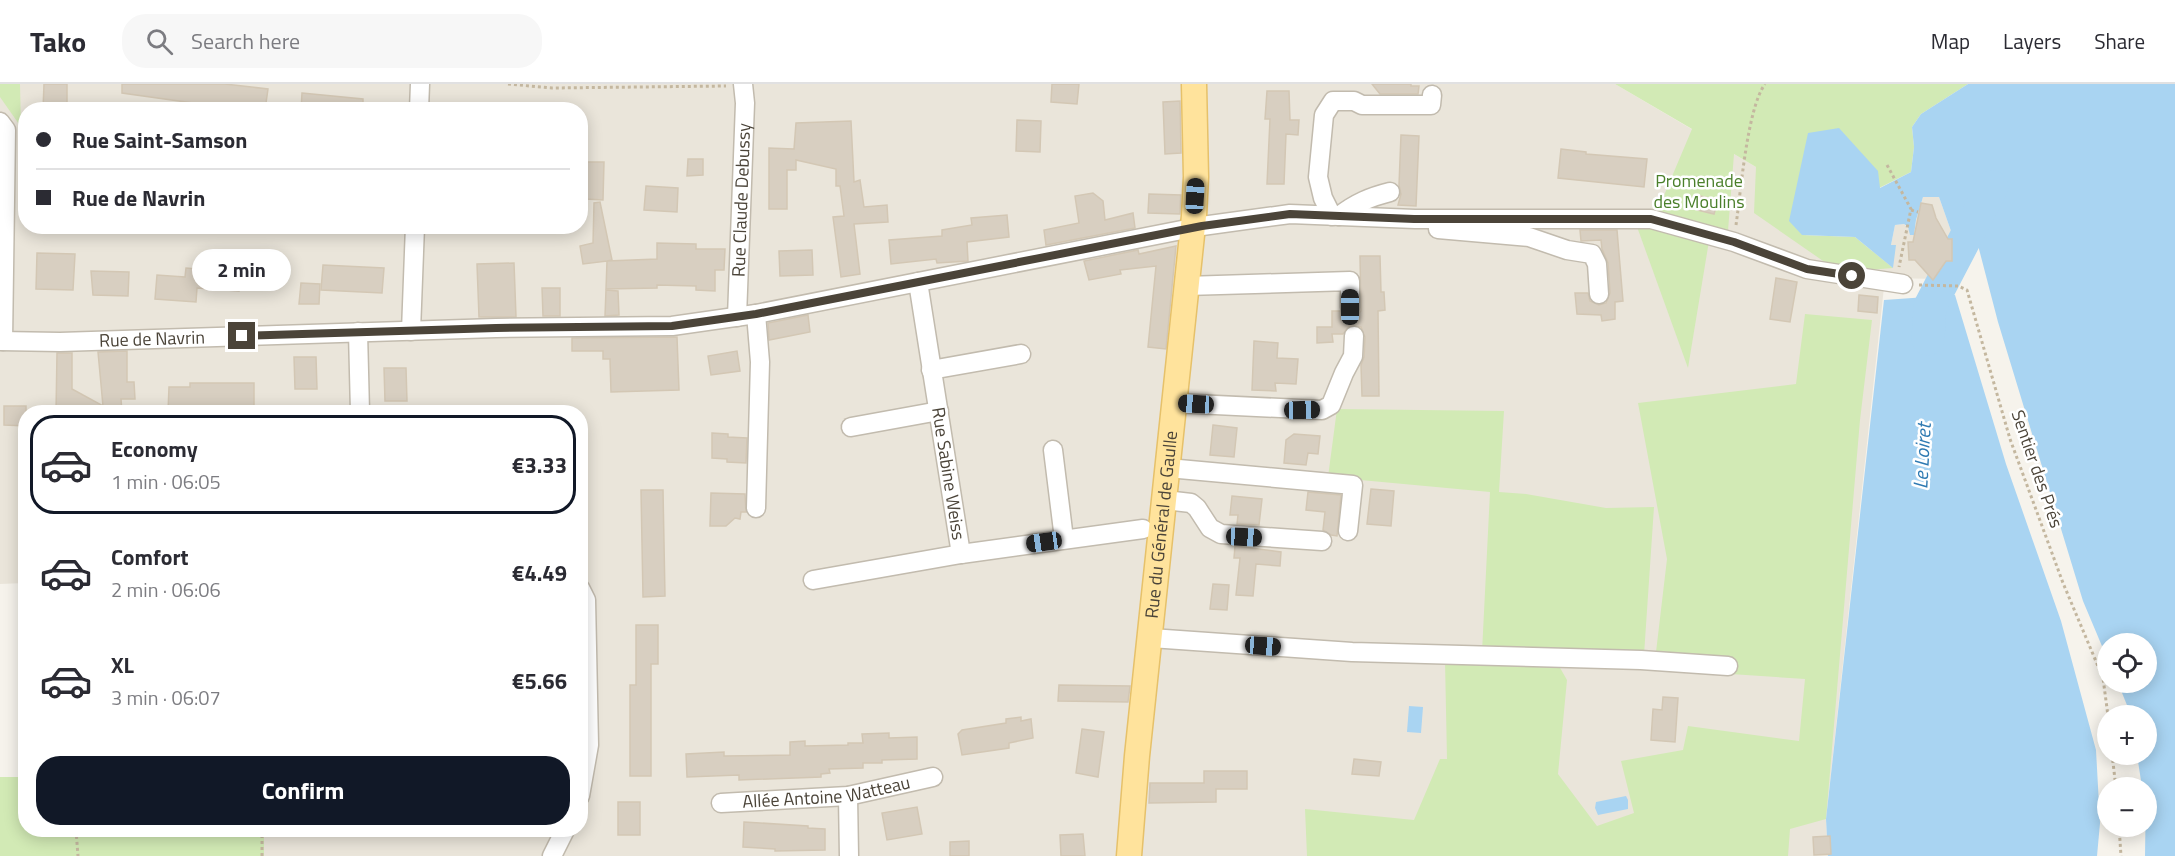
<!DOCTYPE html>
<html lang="en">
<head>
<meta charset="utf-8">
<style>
  body { margin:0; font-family:"Titillium Web",sans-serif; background:#f7f7f7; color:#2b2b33; height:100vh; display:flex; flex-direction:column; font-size:22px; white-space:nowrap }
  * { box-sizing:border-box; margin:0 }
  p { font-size:20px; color:#7c7c81 }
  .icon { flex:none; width:33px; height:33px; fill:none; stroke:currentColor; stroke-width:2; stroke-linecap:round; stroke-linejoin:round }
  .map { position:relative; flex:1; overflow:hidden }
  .side { position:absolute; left:18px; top:321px; width:570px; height:432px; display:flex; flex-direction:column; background:#fff; border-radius:24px; box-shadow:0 3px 15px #0003 }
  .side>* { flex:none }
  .banner { position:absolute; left:18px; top:18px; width:570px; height:132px; border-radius:24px; box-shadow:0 3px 15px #0003; display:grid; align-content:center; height:132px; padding:0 18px; background:#fff }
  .buttons { position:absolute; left:2097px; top:549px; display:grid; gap:12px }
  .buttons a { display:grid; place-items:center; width:60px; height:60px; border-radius:50%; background:#fff; box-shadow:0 3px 15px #0003; font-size:30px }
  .end { position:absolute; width:27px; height:27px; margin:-14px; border:8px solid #4b4439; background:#fff; box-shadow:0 0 0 3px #fff }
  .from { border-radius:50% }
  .bubble { position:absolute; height:42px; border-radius:21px; background:#fff; box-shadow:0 3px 15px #0003; font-size:20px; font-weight:700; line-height:42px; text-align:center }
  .car { position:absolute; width:18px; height:36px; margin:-18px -9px; border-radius:8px; box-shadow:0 0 4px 2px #0007; background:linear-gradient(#222 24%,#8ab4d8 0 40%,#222 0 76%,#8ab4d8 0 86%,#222 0) }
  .banner b { display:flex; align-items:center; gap:21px; height:57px; font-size:22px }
  .banner b+b { border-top:2px solid #e1e1e2 }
  .banner i { width:15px; height:15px; background:#2b2b33 }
  ul { padding:10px 0 0; list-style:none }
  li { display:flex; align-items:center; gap:18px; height:99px; margin:0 12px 9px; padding:0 6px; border:3px solid transparent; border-radius:24px }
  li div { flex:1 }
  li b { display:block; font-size:22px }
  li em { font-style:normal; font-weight:700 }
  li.selected { border-color:#111827 }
  li>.icon { width:54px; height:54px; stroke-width:1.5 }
  .button { display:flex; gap:12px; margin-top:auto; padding:12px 18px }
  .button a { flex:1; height:69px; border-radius:24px; background:#111827; color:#fff; font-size:24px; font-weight:700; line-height:69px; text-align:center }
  header { display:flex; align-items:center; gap:36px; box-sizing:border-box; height:84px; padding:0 30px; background:#fff; border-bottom:2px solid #e1e1e2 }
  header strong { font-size:28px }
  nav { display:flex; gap:33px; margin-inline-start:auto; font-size:21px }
  .search { width:420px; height:54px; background:#f7f7f7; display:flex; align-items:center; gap:15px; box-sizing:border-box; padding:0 21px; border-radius:24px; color:#7c7c81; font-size:22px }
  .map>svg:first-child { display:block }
</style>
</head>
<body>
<header>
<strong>Tako</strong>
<div class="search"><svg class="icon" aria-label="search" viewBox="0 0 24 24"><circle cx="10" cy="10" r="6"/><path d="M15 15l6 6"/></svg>Search here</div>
<nav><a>Map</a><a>Layers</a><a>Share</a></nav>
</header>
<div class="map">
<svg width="2175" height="772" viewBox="0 0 2175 772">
  <rect width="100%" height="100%" fill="#f6f3ec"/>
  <path fill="#eae5da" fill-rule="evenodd" d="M 0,0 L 1615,0 L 1756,83 L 1826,179 L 1895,161 L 1891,161 L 1895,141 L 1904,140 L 1914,151 L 1916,136 L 1923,113 L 1939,113 L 1951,147 L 1954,172 L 1941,195 L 1885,194 L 1826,735 L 1828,772 L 264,772 L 264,746 L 580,746 L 580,328 L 26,328 L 25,499 L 0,500 ZM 26,26 L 580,26 L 580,142 L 26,142 Z"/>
  <g fill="#d2eab5">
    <polygon points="0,0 20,0 21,43 0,13"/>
    <polygon points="1615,0 1968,0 1921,30 1912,43 1914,63 1911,88 1879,104 1802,151 1855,153 1893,184 1856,187 1826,179 1754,129 1756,83 1734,70 1728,147 1657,128 1692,45"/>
    <polygon points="1636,140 1709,157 1688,284"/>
    <polygon points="1805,230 1872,236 1860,336 1826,735 1790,745 1788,772 1307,772 1305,725 1414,736 1440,675 1447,675 1445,577 1559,582 1567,596 1558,690 1597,742 1634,729 1621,677 1683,666 1688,642 1799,657 1805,595 1654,585 1667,475 1638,319 1796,300"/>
    <polygon points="1337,325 1504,327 1499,408 1526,410 1606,424 1654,423 1644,571 1482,568 1490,408 1328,393"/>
    <polygon points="0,693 25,693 26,746 264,746 264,772 0,772"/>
  </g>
  <g fill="#a9d4f2">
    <polygon points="1968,0 2175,0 2175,772 2145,772 2146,704 2142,703 2137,671 2146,670 2146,632 2131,631 2118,599 2146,598 2146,560 2108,560 2107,574 2083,517 1998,238 1973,142 1951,147 1939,113 1923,113 1916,136 1914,151 1910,151 1908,143 1904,140 1895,141 1891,161 1896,161 1893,184 1855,153 1802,151 1789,137 1808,49 1839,44 1878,87 1880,104 1911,88 1914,63 1912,43 1921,30"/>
    <polygon points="1955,211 2006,380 2061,537 2096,666 2100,739 2097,772 1828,772 1826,735 1884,216"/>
    <polygon points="1409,622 1423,623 1421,649 1407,648"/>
    <polygon points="1626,712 1628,716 1628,725 1598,731 1595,724 1596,718"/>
  </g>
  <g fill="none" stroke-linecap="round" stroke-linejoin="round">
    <polyline stroke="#a9d4f2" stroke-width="33" points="1928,255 1930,222 1992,103"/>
  </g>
  <g fill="#d8cfc1" stroke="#d3c7b4" stroke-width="1.5">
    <polygon points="44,0 67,0 67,26 43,26"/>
    <polygon points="122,0 225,0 268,5 265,26 243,26 122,9"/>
    <polygon points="1052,0 1079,0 1077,20 1051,18"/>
    <polygon points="1372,0 1411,0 1411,2 1419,2 1418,10 1380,10"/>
    <polygon points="1267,7 1289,7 1290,36 1299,36 1298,51 1286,50 1284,100 1267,100 1270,35 1265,35"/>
    <polygon points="302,9 363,15 363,26 301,26"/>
    <polygon points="1180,17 1181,69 1165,70 1163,18"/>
    <polygon points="1017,36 1041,37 1040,68 1016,67"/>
    <polygon points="851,37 854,98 860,96 864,123 887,121 888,138 854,140 860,190 841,193 833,133 844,132 840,102 836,102 836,85 796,76 796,86 787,86 787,125 769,125 769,64 794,65 796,39"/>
    <polygon points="1401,51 1419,52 1416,122 1398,121 1401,110 1399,101"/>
    <polygon points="1561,65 1586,68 1586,70 1647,75 1644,103 1558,94"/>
    <polygon points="688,75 703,75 703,91 687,92"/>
    <polygon points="584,78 604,78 603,116 586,115 586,106 583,106"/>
    <polygon points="646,102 678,104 677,128 644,126"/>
    <polygon points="1093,109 1103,117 1105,136 1133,129 1135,144 1046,161 1044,146 1079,139 1075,112"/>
    <polygon points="1149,110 1181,111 1180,130 1148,129"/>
    <polygon points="1700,112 1718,116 1714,130 1697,126"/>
    <polygon points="600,118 612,176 607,177 657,175 657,159 696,160 696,165 725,165 724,186 715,186 715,207 696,206 696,202 657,201 657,204 606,205 607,177 583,180 580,162 593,159 594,119"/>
    <polygon points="1921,119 1932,121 1936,134 1948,155 1952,155 1952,177 1946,177 1933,196 1915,176 1909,176 1908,158 1913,158"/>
    <polygon points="1007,131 1009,153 967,158 968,177 937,179 936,175 891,180 889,156 942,152 942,146 972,141 971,134"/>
    <polygon points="1580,146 1617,146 1623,217 1615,218 1615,235 1602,237 1601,231 1577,230 1575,209 1588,209 1590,217 1599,221 1606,219 1610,209 1608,179 1602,165 1601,156 1581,157"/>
    <polygon points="1176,162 1166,265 1148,263 1156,182 1120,186 1121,190 1089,196 1084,177 1138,166 1139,170"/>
    <polygon points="812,166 813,191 780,192 779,167"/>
    <polygon points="37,169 75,170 73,206 36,205"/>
    <polygon points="230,171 278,175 276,197 240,194 239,207 197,204 196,218 155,215 157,191 185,193 186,184 210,186 210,180 229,182"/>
    <polygon points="1360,172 1380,172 1381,208 1384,208 1385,226 1378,227 1379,312 1362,312 1361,281 1364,273 1365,253 1361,243 1349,242 1343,250 1332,250 1333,258 1317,259 1317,243 1332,243 1332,227 1340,227 1344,232 1349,234 1356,232 1361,227"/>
    <polygon points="514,179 516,233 479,233 477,180"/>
    <polygon points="323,181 384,184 382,209 321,206"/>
    <polygon points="91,187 129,188 128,212 93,211"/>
    <polygon points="1776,194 1797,198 1790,238 1770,235"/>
    <polygon points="301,199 320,200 319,220 299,220"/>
    <polygon points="542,204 560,204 560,232 543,232"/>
    <polygon points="606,206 618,207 619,231 605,232"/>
    <polygon points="1859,211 1878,213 1877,229 1858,227"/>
    <polygon points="808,231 810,248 769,256 768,239"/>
    <polygon points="677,253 679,306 611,308 610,275 603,275 603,267 572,267 572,254"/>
    <polygon points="1254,257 1278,259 1277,274 1298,275 1296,300 1275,299 1276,307 1252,306"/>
    <polygon points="127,267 127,298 134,298 135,315 121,315 122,328 56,328 57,269 72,269 72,305 103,322 98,268"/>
    <polygon points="737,267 740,287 711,291 708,272"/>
    <polygon points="294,273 316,273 317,305 295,305"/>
    <polygon points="384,284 406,284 407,317 385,317"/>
    <polygon points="190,299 254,299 254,324 201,323 201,328 168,328 169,303 190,303"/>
    <polygon points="4,322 26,322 26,342 4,341"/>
    <polygon points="1213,341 1237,344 1234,373 1210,371"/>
    <polygon points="712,349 728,350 728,353 747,354 746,379 727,378 727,375 712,374"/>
    <polygon points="1294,350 1320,352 1318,370 1308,369 1306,381 1284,379 1286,356"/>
    <polygon points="1371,405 1394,407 1391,442 1367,440"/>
    <polygon points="641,406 663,406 665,512 643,513"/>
    <polygon points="1308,408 1341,411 1337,452 1331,451 1323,446 1325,428 1306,426"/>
    <polygon points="711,409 745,410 746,428 741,428 740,435 735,434 726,442 710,442"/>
    <polygon points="1232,412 1262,415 1259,441 1237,440 1238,431 1230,431"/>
    <polygon points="1235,462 1281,468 1280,482 1256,480 1253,512 1236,511 1240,474 1234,474"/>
    <polygon points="1213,500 1229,501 1227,526 1210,525"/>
    <polygon points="636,541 658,541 658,580 651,580 651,692 630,692 630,601 636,601"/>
    <polygon points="1059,601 1130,602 1128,618 1058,617"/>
    <polygon points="1663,613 1678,614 1675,658 1651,656 1653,625 1662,626"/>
    <polygon points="1021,633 1021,637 1031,635 1033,654 1009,659 1009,664 962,671 958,650 962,646 1006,639 1006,635"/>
    <polygon points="1082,645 1104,648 1098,693 1076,689"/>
    <polygon points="889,649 889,654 917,653 917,675 882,676 882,679 863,679 863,684 829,685 830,689 821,690 821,693 739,696 739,691 687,693 686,670 724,668 724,672 790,671 790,658 805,657 805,662 848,661 848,659 863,659 862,650"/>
    <polygon points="1354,675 1381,678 1379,692 1352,690"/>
    <polygon points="1204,687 1247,687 1247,705 1216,705 1216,718 1149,719 1150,699 1204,699"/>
    <rect x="618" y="718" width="22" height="33"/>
    <polygon points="917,723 922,750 887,756 882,729"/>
    <polygon points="744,738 808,742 808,744 825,745 825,766 775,767 775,765 743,763"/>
    <polygon points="1083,750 1085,772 1061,772 1060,751"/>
    <polygon points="1830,752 1831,770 1814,771 1813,753"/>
    <polygon points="969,757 969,772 950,772 950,758"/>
  </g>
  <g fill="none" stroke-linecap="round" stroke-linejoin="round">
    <defs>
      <g id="minor">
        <polyline points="419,26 420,0"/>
        <polyline points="0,38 6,46 3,257"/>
        <polyline points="1332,132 1323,114 1318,93 1324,31 1333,17 1354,17 1362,21 1431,21 1432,11"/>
        <path d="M 1339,132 C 1356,119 1370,113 1390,108"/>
        <polyline points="1438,145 1529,153 1567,166 1592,170 1597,180 1599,210"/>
        <path id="s1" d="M 918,198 L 961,470"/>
        <polyline points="1186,202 1350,197 1350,223"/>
        <polyline points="756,230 760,278 756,424"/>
        <path id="s2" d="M 737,233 L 745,19 L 743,0"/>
        <polyline points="411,247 415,142"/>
        <polyline points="358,248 360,328"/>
        <path id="s3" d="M 0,257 L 60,258 L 496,244 L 672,242 L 756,230 L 1202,142 L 1290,130 L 1415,135 L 1651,135 L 1734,158 L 1807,185 L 1903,200"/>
        <polyline points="931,286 1021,270"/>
        <polyline points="1174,319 1322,326 1331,321 1344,289 1353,272 1354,252"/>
        <polyline points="851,343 939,327"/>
        <polyline points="1053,366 1064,455"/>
        <polyline points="1168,384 1353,401 1348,447"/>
        <polyline points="1165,416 1191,419 1197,424 1210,444 1221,450 1322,457"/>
        <polyline points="813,496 961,470 1143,445"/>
        <polyline points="580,504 586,516 589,661 580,712"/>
        <polyline points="1151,554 1352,568 1641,576 1728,582"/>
        <polyline points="848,712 849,772"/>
        <path id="s4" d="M 721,719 L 848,712 L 933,693"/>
        <polyline points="552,772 565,746"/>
      </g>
      <g id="major">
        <path id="s5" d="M 1129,772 L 1137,672 L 1194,132 L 1196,93 L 1194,0"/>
      </g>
    </defs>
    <use href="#minor" stroke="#c2bbae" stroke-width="21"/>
    <use href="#major" stroke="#e6c16a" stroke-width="27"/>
    <g stroke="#c4b79f" stroke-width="3" stroke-dasharray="3 3" stroke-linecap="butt">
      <polyline points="508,0 552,4 726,2"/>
      <polyline points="1887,81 1911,125 1899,183"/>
      <polyline points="1911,126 1918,128"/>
      <path d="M 1736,141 C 1741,107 1747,25 1765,0"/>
      <polyline points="1919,201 1958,202 1967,206 2010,355 2063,499 2103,594 2108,632"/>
      <polyline points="2112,670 2116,704"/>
      <polyline points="2119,742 2121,772"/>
      <polyline points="76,746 78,772"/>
      <polyline points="262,772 262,746"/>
    </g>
    <use href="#minor" stroke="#fff" stroke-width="18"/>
    <use href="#major" stroke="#ffe39c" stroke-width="24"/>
  </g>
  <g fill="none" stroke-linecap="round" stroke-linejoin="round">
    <polyline stroke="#4b4439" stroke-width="8" points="242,252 496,244 672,242 756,230 1202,142 1290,130 1414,135 1651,135 1734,158 1807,185 1852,192"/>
  </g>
  <g text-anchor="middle" stroke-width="5" stroke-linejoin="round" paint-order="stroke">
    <g font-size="18" fill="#4a7f2a" stroke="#fff">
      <text x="1699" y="103">Promenade<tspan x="1699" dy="21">des Moulins</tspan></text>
    </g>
    <g font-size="18" fill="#4b4439" stroke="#fff">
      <text dy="6" stroke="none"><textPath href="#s2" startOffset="117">Rue Claude Debussy</textPath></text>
      <text dy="6" stroke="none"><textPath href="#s3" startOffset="152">Rue de Navrin</textPath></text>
      <text transform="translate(2037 385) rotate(71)" y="6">Sentier des Prés</text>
      <text dy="6" stroke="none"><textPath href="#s1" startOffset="194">Rue Sabine Weiss</textPath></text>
      <text dy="6" stroke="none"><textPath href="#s5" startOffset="333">Rue du Général de Gaulle</textPath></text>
      <text dy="6" stroke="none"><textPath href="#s4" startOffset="106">Allée Antoine Watteau</textPath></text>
    </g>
    <g font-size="20" font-style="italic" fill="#2e7ab2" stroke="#fff">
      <text transform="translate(1922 372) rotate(-87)" y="7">Le Loiret</text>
    </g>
  </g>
</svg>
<div class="buttons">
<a><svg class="icon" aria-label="locate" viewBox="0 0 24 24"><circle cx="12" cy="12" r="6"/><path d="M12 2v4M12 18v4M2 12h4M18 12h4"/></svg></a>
<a>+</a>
<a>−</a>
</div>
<i class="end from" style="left:1852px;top:192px"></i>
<i class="end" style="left:242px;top:252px"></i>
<div class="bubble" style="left:192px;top:165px;width:99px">2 min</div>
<i class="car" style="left:1195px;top:112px;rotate:3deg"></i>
<i class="car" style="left:1350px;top:223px;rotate:0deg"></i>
<i class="car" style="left:1196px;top:320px;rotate:273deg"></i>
<i class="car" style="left:1302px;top:326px;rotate:89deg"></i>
<i class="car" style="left:1244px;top:453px;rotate:93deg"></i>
<i class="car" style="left:1044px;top:458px;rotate:262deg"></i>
<i class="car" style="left:1263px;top:562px;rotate:94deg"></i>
<div class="banner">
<b><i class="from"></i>Rue Saint-Samson</b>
<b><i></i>Rue de Navrin</b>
</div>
<section class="side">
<ul>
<li class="selected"><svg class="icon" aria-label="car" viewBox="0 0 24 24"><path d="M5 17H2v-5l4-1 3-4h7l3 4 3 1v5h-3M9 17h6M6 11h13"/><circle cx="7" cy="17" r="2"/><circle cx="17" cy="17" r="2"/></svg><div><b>Economy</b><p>1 min · 06:05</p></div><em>€3.33</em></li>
<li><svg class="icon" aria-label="car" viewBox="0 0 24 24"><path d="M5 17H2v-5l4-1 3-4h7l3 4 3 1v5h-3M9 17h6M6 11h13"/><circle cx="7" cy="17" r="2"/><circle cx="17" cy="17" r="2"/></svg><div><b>Comfort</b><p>2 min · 06:06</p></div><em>€4.49</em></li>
<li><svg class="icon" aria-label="car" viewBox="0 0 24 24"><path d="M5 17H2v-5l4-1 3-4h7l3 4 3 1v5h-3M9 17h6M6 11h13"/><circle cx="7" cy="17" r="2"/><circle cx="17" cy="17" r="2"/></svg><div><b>XL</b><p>3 min · 06:07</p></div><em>€5.66</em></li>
</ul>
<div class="button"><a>Confirm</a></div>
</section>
</div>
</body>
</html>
